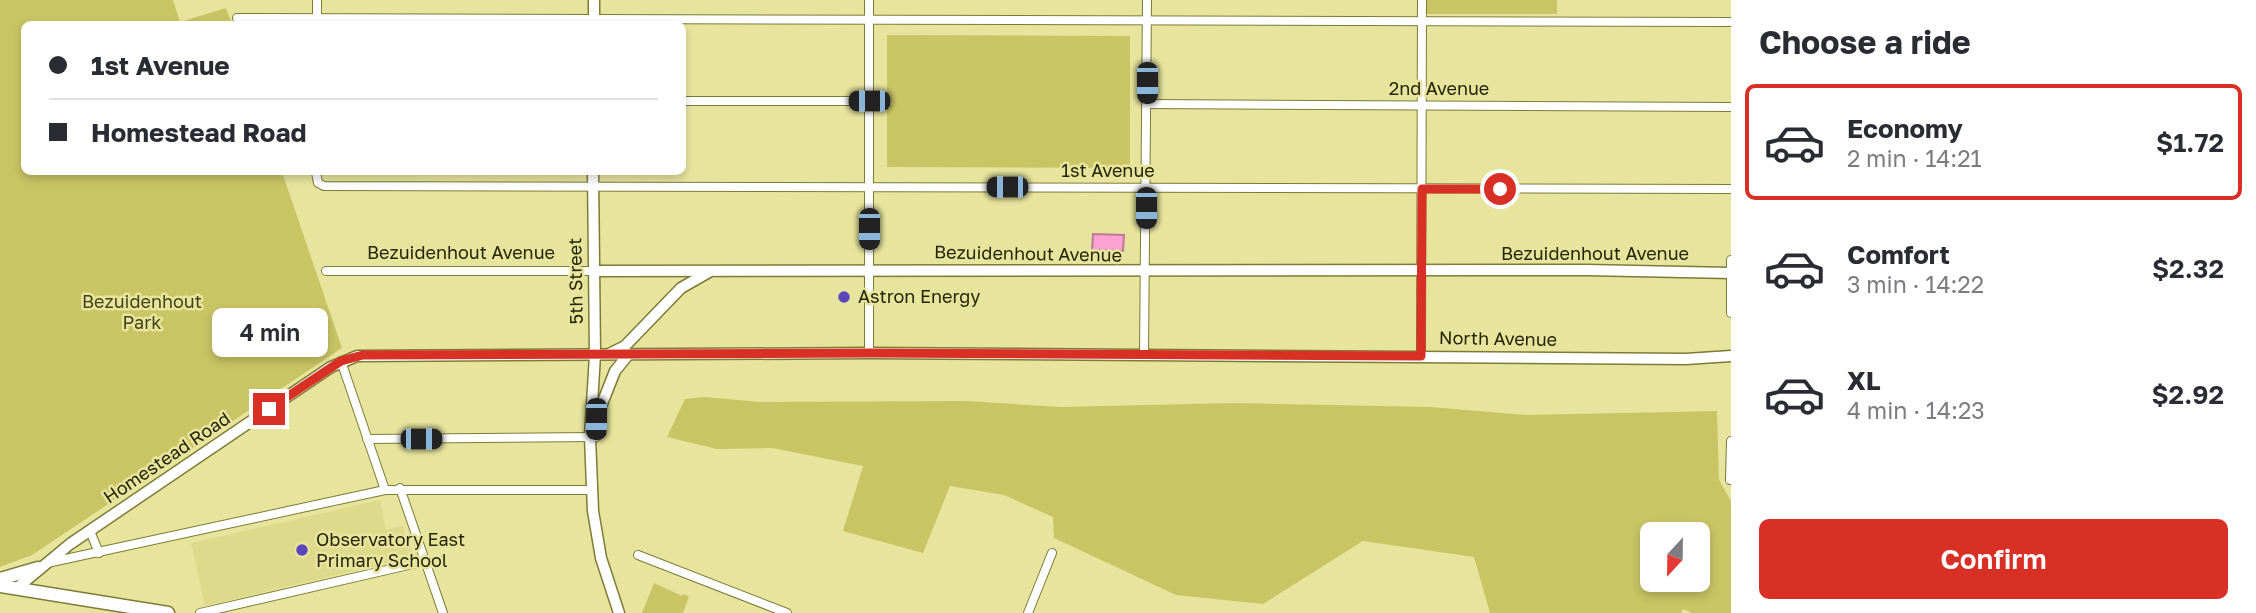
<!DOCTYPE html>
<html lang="en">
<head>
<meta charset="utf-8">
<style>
  body { margin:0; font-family:"Golos Text",sans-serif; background:#f7f7f7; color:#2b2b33; height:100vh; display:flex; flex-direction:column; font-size:26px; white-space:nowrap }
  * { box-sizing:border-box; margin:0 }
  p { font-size:23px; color:#7c7c81 }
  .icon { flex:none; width:38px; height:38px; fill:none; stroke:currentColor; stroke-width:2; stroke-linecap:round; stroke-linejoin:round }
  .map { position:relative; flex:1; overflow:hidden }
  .panel { display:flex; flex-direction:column; background:#fff; width:525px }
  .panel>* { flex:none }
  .guide { position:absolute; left:21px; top:21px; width:665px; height:154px; border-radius:10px; box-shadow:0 4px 10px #0003; display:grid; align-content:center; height:154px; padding:0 28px; background:#fff }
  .needle { width:46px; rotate:202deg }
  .buttons { position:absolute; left:1640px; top:522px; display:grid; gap:14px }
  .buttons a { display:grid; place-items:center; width:70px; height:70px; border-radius:10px; background:#fff; box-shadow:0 4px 10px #0003; font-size:35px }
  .end { position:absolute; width:32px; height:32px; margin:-16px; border:9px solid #d93025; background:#fff; box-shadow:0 0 0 4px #fff }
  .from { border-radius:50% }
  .bubble { position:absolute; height:49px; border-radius:10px; background:#fff; box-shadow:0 4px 10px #0003; font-size:23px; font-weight:600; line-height:49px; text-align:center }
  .car { position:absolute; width:21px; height:42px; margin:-21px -10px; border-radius:9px; box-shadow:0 0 5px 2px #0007; background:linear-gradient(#222 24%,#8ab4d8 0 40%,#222 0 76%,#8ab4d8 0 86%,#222 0) }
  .guide b { display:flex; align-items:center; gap:24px; height:66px; font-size:26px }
  .guide b+b { border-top:2px solid #e1e1e2 }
  .guide i { width:18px; height:18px; background:#2b2b33 }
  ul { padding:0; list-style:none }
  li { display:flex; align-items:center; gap:21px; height:116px; margin:0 14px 10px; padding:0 14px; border:4px solid transparent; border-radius:10px }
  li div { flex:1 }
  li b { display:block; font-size:26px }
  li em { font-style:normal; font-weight:600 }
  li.on { border-color:#d93025 }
  li>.icon { width:63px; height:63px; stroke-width:1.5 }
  h2 { padding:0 28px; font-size:32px; line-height:84px }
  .button { display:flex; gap:14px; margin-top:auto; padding:14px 28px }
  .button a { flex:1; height:80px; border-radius:10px; background:#d93025; color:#fff; font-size:28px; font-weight:600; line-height:80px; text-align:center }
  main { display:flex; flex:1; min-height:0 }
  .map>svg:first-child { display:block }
</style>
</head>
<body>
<main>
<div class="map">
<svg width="1731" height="613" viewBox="0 0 1731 613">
  <rect width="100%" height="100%" fill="#e7e59d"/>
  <polygon fill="#dddb8b" points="380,500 386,530 403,526 414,557 205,606 191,543"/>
  <g fill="#c9c565" fill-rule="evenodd">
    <polygon points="0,0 173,0 180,22 226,8 232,24 24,24 24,172 282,172 342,348 32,555 0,567"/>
    <rect x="1426" y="0" width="131" height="14"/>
    <polygon points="887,35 1130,36 1130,168 887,167"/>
    <path d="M 705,397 L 760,402 L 967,401 L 1061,407 L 1234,403 L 1431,407 L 1526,415 L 1717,411 L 1719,480 L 1731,501 L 1731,613 L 1692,613 L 1683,609 L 1681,613 L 1490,613 L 1474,557 L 1363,541 L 1263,604 L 1176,595 L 1054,538 L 1053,517 L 1004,495 L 950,486 L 923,553 L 843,531 L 863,466 L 772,448 L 717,449 L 667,437 L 685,399 ZM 1652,534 L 1698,534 L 1698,579 L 1652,579 Z"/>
    <polygon points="654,583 682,596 683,594 689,596 683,613 642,613"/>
  </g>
  <polygon fill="#fda0d2" stroke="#bc7b95" stroke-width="2" points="1093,234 1124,235 1123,251 1092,250"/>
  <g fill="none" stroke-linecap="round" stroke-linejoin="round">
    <defs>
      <g id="minor">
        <polyline points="237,18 1731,22"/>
        <polyline points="317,24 317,0"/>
        <polyline points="682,101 869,101"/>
        <polyline points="1147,104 1731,107"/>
        <polyline points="316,172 318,183 324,186 1731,189"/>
        <polyline points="1731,260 1731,313"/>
        <polyline points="326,271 593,271"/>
        <polyline points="869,353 869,0"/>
        <polyline points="1144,355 1147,0"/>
        <polyline points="1421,356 1422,0"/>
        <polyline points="341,361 385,490"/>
        <polyline points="367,439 596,437"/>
        <polyline points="1730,480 1731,441"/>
        <polyline points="400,488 443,613"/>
        <polyline points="90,531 99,553"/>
        <polyline points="638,555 787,613"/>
        <polyline points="47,563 385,490 592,490"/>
        <polyline points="200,613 426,561"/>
        <polyline points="1028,613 1052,553"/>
      </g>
      <g id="tertiary">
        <polyline points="594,24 594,0"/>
        <polyline points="593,172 595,355 590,437 593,511 601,558 619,613"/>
        <polyline points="593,271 1586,270 1731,273"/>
        <polyline points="609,354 625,346 681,288 709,272"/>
        <polyline points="596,419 615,371 628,355"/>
        <polyline points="17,588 70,544 331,367 357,356 869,353 1686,359 1731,356"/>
      </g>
      <g id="secondary">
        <polyline points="0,579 38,568"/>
        <polyline points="0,586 168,613"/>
      </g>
    </defs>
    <use href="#minor" stroke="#7e7b35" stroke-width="10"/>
    <use href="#tertiary" stroke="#7e7b35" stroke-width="13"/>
    <use href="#secondary" stroke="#7e7b35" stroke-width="15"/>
    <use href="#minor" stroke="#fff" stroke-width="8"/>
    <use href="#tertiary" stroke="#fff" stroke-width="10"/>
    <use href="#secondary" stroke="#fff" stroke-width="12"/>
  </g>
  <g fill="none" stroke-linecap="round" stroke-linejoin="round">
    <polyline stroke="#d93025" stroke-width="9" points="269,409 341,361 363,355 869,353 1421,356 1422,189 1500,189"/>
  </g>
  <g fill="#5c44bd" stroke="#e7e59d" stroke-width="2.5">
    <circle cx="844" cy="297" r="7"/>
    <circle cx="302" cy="550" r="7"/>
  </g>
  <g text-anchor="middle" stroke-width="5" stroke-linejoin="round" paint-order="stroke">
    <g font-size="18" fill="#262407" stroke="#e7e59d">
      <text x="1439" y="95">2nd Avenue</text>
      <text x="1108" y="177">1st Avenue</text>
      <text x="461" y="259">Bezuidenhout Avenue</text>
      <text transform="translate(1028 254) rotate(1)" y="6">Bezuidenhout Avenue</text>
      <text x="1595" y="260">Bezuidenhout Avenue</text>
      <text transform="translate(576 281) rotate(-91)" y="6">5th Street</text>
      <text transform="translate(1498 339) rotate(1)" y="6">North Avenue</text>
      <text transform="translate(167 458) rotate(-34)" y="6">Homestead Road</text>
    </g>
    <g font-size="18" fill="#262407" stroke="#e7e59d" text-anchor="start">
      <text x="858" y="303">Astron Energy</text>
      <text x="316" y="546">Observatory East<tspan x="316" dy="21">Primary School</tspan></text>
    </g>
    <g font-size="18" fill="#444217" stroke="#e7e59d">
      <text x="142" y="308">Bezuidenhout<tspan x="142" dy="21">Park</tspan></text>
    </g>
  </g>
</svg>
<div class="buttons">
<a><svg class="needle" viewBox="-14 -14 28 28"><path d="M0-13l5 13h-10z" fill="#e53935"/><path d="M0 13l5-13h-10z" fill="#7c7c81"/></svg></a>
</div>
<i class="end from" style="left:1500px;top:189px"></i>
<i class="end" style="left:269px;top:409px"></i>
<div class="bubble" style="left:212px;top:308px;width:116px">4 min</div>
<i class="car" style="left:1147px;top:83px;rotate:180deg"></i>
<i class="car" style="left:869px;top:101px;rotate:270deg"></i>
<i class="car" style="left:1007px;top:187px;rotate:270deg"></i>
<i class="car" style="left:1146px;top:208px;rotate:180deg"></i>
<i class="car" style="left:869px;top:229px;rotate:180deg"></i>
<i class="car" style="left:596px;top:419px;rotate:181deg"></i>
<i class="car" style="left:421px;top:439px;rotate:90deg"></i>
<div class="guide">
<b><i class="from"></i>1st Avenue</b>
<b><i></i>Homestead Road</b>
</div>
</div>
<section class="panel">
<h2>Choose a ride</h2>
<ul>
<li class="on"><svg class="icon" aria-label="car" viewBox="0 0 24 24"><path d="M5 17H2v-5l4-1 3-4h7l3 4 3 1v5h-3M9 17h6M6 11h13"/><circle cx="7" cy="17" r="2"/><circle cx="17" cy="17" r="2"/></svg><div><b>Economy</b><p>2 min · 14:21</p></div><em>$1.72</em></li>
<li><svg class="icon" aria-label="car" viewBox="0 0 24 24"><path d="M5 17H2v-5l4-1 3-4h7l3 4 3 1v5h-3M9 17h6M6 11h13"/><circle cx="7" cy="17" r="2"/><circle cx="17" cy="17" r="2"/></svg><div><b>Comfort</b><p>3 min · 14:22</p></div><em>$2.32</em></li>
<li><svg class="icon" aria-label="car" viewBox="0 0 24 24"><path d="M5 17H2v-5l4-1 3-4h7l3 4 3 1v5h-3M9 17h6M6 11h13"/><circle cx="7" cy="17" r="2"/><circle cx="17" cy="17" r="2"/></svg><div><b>XL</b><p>4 min · 14:23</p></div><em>$2.92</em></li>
</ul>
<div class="button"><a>Confirm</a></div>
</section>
</main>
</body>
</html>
